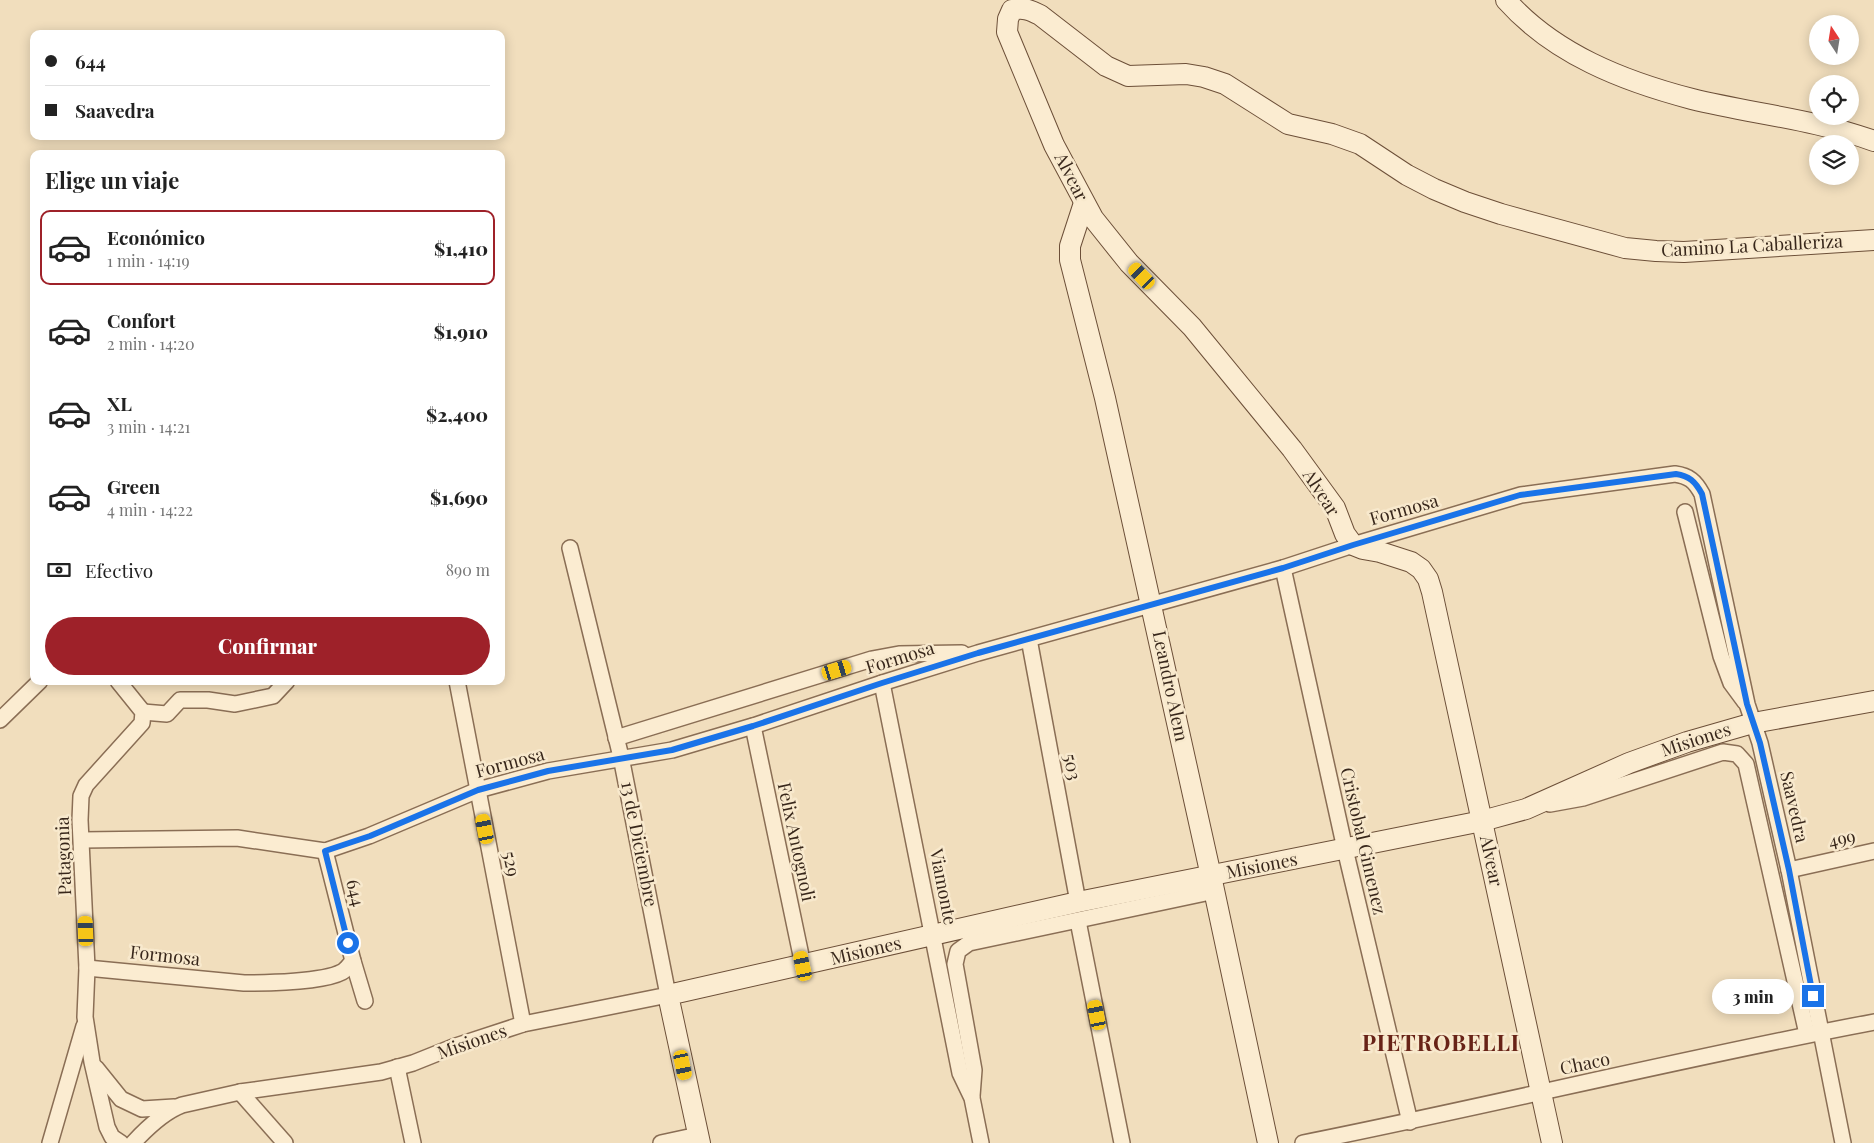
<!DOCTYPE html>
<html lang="es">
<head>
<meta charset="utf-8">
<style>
  body { margin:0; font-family:"Playfair Display",serif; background:#f2f2f2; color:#222; height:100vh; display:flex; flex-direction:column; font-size:19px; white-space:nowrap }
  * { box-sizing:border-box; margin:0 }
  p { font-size:16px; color:#767676 }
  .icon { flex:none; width:28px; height:28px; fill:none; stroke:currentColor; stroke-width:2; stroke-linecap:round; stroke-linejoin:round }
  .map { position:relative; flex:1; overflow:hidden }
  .side { position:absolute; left:30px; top:150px; width:475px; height:535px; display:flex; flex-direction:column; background:#fff; border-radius:10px; box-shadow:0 2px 12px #0003 }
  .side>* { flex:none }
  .guide { position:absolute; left:30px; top:30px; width:475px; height:110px; border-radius:10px; box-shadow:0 2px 12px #0003; display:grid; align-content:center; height:110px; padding:0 15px; background:#fff }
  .needle { width:32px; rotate:348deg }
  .fabs { position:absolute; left:1809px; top:15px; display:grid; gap:10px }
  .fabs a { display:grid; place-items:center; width:50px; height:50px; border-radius:50%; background:#fff; box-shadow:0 2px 12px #0003; font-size:25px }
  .end { position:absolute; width:22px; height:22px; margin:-11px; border:6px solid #1a73e8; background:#fff; box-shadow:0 0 0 2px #fff }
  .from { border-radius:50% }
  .bubble { position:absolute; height:35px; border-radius:18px; background:#fff; box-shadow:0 2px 12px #0003; font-size:16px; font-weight:800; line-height:35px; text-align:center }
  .car { position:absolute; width:15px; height:30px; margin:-15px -8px; border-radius:6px; box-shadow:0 0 4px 1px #0007; background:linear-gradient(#f5c518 24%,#345 0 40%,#f5c518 0 76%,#345 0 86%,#f5c518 0) }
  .guide b { display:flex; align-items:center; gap:18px; height:48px; font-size:19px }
  .guide b+b { border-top:1px solid #e0e0e0 }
  .guide i { width:12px; height:12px; background:#222 }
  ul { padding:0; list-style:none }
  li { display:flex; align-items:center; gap:15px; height:75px; margin:0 10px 8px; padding:0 5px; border:2px solid transparent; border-radius:10px }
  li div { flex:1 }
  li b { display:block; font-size:19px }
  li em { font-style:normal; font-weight:800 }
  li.selected { border-color:#9e2129 }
  li>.icon { width:45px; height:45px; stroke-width:1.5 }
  h2 { padding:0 15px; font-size:22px; line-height:60px }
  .pay { display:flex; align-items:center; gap:12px; height:55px; padding:0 15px; font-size:19px }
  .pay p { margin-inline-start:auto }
  .cta { display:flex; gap:10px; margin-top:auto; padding:10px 15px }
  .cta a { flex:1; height:58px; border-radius:30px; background:#9e2129; color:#fff; font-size:20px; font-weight:800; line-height:58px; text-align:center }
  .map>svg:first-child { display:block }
</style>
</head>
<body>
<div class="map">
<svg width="1874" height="1143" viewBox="0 0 1874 1143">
  <rect width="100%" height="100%" fill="#f1debd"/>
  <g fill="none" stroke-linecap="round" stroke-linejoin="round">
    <defs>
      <g id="street">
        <polyline points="1685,512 1721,656 1731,683 1745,702"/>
        <polyline points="1283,568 1345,849 1410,1122"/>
        <polyline points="1029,639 1078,902"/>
        <polyline points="118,681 143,712 142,723 86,785 81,796 80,820 87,968 85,1017 92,1062 107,1127 112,1137 121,1143"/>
        <polyline points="457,681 523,1024"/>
        <polyline points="882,683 960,1073 972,1098 981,1143"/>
        <polyline points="143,712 167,714 180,700 208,700 235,704 273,696 287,681"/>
        <polyline points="0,720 40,681"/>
        <polyline points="753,726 803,965"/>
        <polyline points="616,738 872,659 899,654 962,653"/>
        <polyline points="1550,804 1583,798 1723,752 1737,754 1746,764 1807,1034"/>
        <path d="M 82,840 L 237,838 L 325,851 L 369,836 L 478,790 L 548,771 L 672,750 L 753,726 L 882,683 L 978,653 L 1283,568 L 1353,545 L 1521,495 L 1675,474 C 1689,476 1695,481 1702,494 L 1747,704 L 1760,743 L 1789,870 L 1843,1143"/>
        <polyline points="325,851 353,961 365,1001"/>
        <polyline points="1789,870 1874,851"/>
        <polyline points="1078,921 1122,1143"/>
        <path d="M 87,968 L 244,983 C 267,983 323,982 342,972 C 346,970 349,965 353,961"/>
        <polyline points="397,1067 413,1143"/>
        <polyline points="96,1068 121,1099 142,1109 174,1107"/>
        <polyline points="240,1092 285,1143"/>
        <polyline points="972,1096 974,1070 955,964 958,951 969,943 1215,891"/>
        <polyline points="50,1143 84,1026"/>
        <path d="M 133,1143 C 146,1129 163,1112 182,1105 L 240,1092 L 381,1072 L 413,1063 L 453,1047 L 523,1024 L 668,995 L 621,757 L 570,548"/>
        <polyline points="661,1143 698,1135"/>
        <path d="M 1303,1143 C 1494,1105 1683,1058 1874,1022"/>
      </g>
      <g id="secondary">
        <path d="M 1506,0 C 1554,54 1623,81 1692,99 C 1753,114 1814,119 1874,141"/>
        <polyline points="1084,203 1070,246 1070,260 1105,398 1211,876 1268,1143"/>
        <polyline points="700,1143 668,995 1078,902 1482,821 1526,809 1629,763 1687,742 1753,723 1874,701"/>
        <path d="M 1552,1143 L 1432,592 L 1428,579 L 1421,569 L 1411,562 L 1380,552 L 1363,549 L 1353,545 L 1345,534 L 1335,508 L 1292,449 L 1192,327 L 1129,263 L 1093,218 L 1054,145 L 1007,32 L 1008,19 L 1012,10 C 1023,7 1030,10 1040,15 L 1106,66 L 1128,76 L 1186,74 L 1204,77 L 1225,84 L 1288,124 L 1332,134 L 1360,144 L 1407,175 L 1434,189 L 1465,202 L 1501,214 L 1625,248 L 1656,251 L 1684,252 L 1874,240"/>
      </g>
    </defs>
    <use href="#street" stroke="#8a6e55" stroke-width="18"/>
    <use href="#secondary" stroke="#6c4f38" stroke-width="22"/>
    <use href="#street" stroke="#fbecd1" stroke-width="15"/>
    <use href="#secondary" stroke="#fbecd1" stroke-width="20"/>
  </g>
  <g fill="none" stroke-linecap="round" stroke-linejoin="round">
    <path stroke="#1a73e8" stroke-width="6" d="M 348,943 L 325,851 L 370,836 L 478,790 L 548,771 L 672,750 L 753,726 L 882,683 L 978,653 L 1283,568 L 1353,545 L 1520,495 L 1676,474 C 1689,476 1695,481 1702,494 L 1747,704 L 1760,743 L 1789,870 L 1813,996"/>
  </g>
  <g text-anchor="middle" stroke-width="5" stroke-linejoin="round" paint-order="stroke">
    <g font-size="18" fill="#38271b" stroke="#f8e9cd">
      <text transform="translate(1071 177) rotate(63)" y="6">Alvear</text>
      <text transform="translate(1752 246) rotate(-3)" y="6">Camino La Caballeriza</text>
      <text transform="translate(1321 493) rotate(57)" y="6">Alvear</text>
      <text transform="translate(1404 510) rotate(-16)" y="6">Formosa</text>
      <text transform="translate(900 658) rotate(-17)" y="6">Formosa</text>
      <text transform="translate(1170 686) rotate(78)" y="6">Leandro Alem</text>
      <text transform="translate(1696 740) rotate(-18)" y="6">Misiones</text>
      <text transform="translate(510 763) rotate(-15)" y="6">Formosa</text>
      <text transform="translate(1072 767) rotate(79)" y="6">503</text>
      <text transform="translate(1794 807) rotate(77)" y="6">Saavedra</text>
      <text transform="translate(1842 839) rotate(-12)" y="6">499</text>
      <text transform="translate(1363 841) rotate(77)" y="6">Cristobal Gimenez</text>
      <text transform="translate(796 842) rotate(78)" y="6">Felix Antognoli</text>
      <text transform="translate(639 844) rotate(79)" y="6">13 de Diciembre</text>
      <text transform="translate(64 856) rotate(-92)" y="6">Patagonia</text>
      <text transform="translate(1491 861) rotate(78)" y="6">Alvear</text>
      <text transform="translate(511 864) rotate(79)" y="6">529</text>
      <text transform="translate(1262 866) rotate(-11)" y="6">Misiones</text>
      <text transform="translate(943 887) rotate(79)" y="6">Viamonte</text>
      <text transform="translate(355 893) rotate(76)" y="6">644</text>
      <text transform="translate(866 951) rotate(-13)" y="6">Misiones</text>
      <text transform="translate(165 956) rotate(6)" y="6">Formosa</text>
      <text transform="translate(472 1042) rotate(-19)" y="6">Misiones</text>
      <text transform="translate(1585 1064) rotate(-12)" y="6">Chaco</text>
    </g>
    <g font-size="22" font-weight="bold" letter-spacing="1" fill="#682317" stroke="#f8e9cd">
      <text x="1441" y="1051">PIETROBELLI</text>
    </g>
  </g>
</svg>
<div class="fabs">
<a><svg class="needle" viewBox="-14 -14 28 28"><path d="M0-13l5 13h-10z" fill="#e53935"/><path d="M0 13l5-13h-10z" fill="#767676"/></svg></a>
<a><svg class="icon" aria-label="locate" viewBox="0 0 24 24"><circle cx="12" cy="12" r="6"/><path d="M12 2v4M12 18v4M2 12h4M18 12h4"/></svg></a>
<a><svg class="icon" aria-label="layers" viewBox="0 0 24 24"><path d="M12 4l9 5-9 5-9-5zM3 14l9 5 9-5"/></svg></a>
</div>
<i class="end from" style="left:348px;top:943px"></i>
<i class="end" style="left:1813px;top:996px"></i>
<div class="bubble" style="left:1712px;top:979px;width:82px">3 min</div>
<i class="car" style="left:1142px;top:276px;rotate:316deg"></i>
<i class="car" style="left:837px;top:670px;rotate:73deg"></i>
<i class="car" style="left:485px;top:829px;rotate:349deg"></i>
<i class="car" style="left:86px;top:931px;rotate:358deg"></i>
<i class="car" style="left:803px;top:966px;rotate:348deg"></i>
<i class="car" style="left:1097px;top:1015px;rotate:349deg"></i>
<i class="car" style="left:683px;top:1065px;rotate:168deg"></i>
<div class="guide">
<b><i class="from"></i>644</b>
<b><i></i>Saavedra</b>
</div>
<section class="side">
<h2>Elige un viaje</h2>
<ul>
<li class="selected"><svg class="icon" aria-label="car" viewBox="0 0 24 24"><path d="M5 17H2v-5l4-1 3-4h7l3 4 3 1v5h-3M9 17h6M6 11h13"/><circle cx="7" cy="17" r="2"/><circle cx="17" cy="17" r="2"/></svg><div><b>Económico</b><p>1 min · 14:19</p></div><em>$1,410</em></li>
<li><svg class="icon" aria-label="car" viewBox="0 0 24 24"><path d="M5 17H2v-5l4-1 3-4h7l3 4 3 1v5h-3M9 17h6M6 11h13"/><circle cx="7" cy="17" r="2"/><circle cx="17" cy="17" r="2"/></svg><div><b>Confort</b><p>2 min · 14:20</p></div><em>$1,910</em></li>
<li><svg class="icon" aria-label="car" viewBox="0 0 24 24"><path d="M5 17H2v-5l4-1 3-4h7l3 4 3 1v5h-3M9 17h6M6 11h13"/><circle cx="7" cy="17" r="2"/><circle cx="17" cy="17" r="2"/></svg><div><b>XL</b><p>3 min · 14:21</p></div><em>$2,400</em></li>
<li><svg class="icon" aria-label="car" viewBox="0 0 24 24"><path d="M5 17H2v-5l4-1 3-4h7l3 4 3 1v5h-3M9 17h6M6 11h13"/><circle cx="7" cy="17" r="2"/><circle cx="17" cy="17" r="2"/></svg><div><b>Green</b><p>4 min · 14:22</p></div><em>$1,690</em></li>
</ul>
<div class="pay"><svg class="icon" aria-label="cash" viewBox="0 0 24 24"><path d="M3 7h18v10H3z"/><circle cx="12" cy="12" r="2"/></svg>Efectivo<p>890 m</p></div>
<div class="cta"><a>Confirmar</a></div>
</section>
</div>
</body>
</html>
